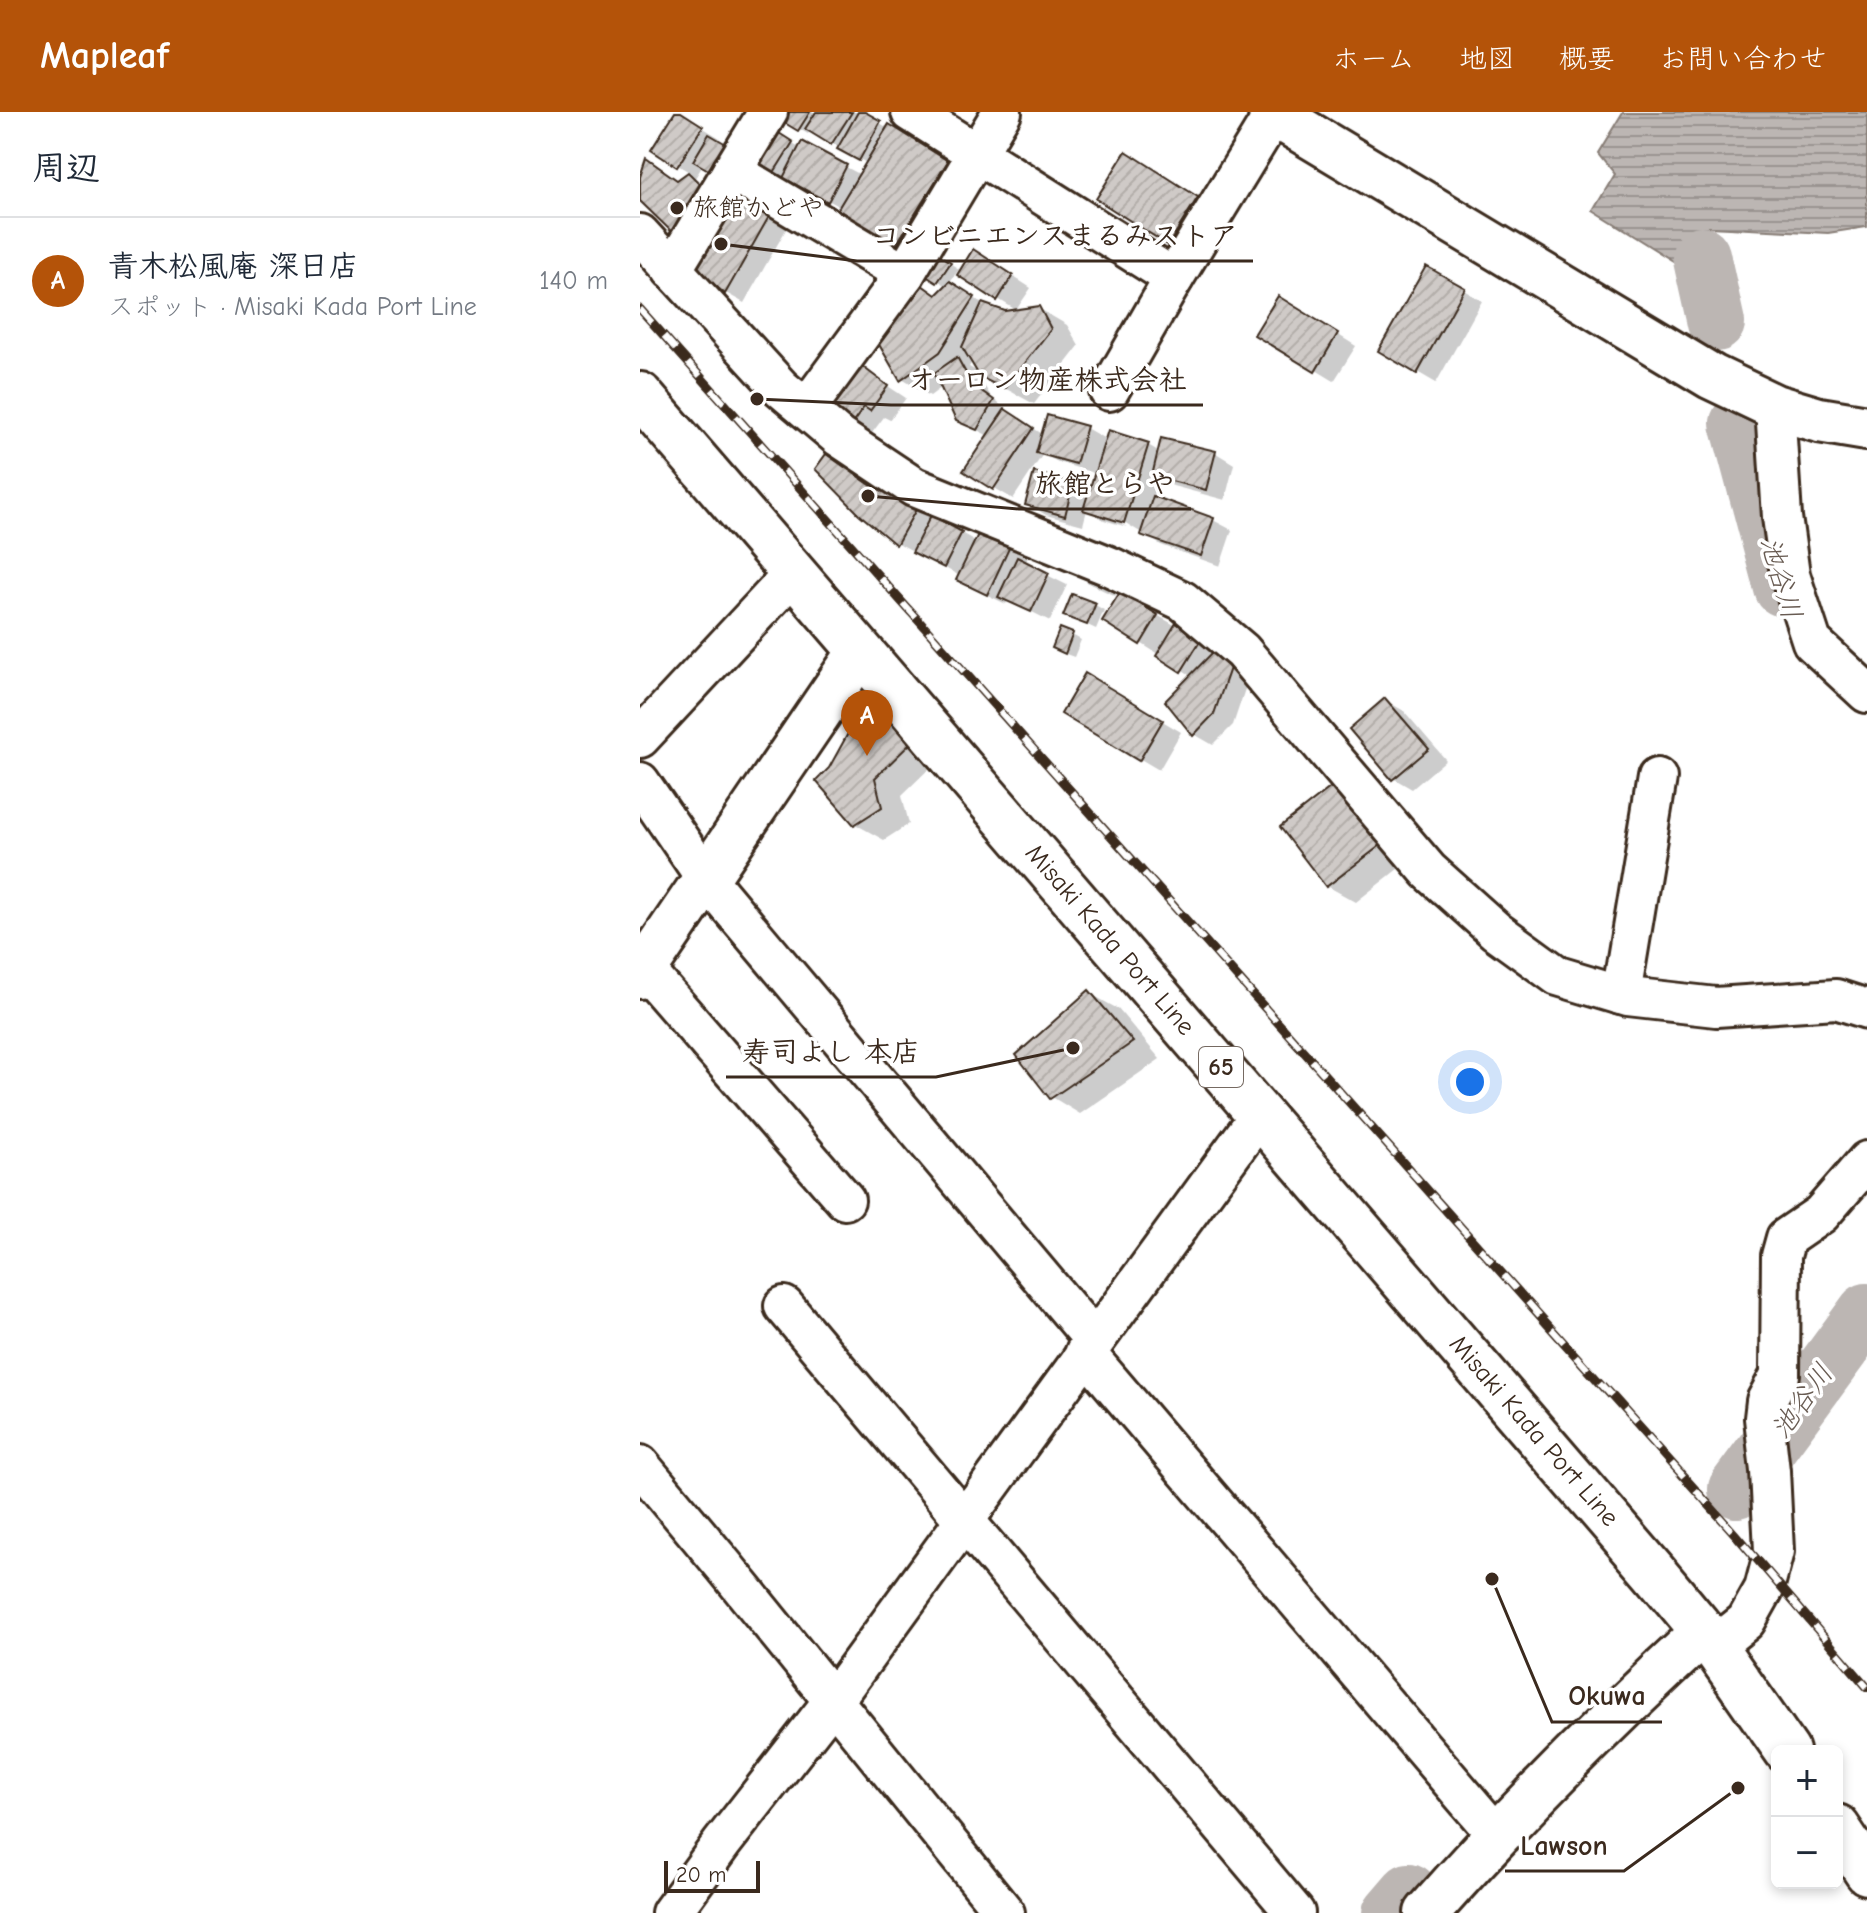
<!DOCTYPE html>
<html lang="ja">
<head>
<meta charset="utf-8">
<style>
  :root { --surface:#fff; --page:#f2f2f3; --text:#1f2937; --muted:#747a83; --line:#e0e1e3; --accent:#b45309 }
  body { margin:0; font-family:"Comic Neue","Klee One",sans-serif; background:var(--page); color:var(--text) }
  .controls { position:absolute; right:24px; bottom:24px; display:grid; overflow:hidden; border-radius:12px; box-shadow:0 4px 12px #0003 }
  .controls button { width:72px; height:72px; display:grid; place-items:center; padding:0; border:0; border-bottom:2px solid var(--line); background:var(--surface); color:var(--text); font:40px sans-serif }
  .scale { position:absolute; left:24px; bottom:20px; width:96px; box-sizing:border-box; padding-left:8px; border:4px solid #3b2a1e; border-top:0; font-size:22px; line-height:28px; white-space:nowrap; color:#3b2a1e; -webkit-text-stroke:6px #fff; paint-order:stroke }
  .you { position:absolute; left:830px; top:970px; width:28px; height:28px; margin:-20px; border:6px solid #fff; border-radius:50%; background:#1a73e8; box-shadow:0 0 0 12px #1a73e833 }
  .badge { display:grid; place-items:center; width:52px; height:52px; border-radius:50%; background:var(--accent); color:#fff; font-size:26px; font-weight:700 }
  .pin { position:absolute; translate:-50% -66px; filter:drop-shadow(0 2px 4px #0008) }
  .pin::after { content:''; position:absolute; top:42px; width:28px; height:24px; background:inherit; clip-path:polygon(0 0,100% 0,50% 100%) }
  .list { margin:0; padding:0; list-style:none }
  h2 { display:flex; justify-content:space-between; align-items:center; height:104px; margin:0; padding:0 32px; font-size:34px }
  h2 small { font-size:26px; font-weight:400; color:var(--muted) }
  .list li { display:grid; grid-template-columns:52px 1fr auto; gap:24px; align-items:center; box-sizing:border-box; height:128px; padding:0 32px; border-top:2px solid var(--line) }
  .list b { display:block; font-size:30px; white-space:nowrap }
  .list p { margin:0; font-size:26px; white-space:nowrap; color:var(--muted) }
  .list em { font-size:26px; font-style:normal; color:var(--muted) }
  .map { position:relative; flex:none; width:1227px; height:1801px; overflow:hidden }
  header { display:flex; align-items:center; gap:48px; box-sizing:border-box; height:112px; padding:0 40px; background:var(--accent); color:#fff }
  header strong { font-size:38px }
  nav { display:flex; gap:44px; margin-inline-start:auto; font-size:28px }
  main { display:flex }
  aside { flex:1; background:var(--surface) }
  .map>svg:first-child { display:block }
  .water { fill:url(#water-rules); stroke:#887e77; stroke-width:2 }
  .shadow { fill:#0003; fill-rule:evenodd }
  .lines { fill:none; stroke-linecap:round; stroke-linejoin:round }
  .river { stroke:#bcb6b3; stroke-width:58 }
  .building { fill:url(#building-hatch); stroke:#3b2a1e; stroke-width:2 }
  .street-casing { stroke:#3b2a1e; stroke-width:44 }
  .secondary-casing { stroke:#3b2a1e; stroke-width:50 }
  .primary-casing { stroke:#3b2a1e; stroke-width:50 }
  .street { stroke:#fff; stroke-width:38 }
  .secondary { stroke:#fff; stroke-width:44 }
  .primary { stroke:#fff; stroke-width:44 }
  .rail-casing { stroke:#3b2a1e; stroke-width:9 }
  .rail { stroke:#fff; stroke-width:6; stroke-dasharray:18; stroke-linecap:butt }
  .poi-dot { fill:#3b2a1e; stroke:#fff; stroke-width:3 }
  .labels { text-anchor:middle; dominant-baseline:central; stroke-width:7; stroke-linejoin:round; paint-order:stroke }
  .shield { fill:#fff; stroke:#766a62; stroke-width:2 }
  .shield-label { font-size:24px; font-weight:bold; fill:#3b2a1e }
  .poi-label { font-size:26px; fill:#3b2a1e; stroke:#fff; text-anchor:start }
  .street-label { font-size:26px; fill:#3b2a1e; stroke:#fff }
  .water-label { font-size:28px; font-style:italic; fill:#685b52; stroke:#fff }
  .leader { fill:none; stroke:#3b2a1e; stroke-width:3 }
  .callout-dot { fill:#3b2a1e; stroke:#fff; stroke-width:3 }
  .callout-label { font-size:28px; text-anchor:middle; font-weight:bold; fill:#3b2a1e; stroke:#fff; stroke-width:7; stroke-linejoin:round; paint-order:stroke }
</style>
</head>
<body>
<header>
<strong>Mapleaf</strong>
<nav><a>ホーム</a><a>地図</a><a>概要</a><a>お問い合わせ</a></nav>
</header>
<main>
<aside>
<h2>周辺<small></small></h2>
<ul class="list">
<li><span class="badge">A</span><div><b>青木松風庵 深日店</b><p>スポット · Misaki Kada Port Line</p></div><em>140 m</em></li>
</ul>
</aside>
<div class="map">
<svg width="1227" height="1801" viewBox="0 0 1227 1801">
  <defs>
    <pattern id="water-rules" width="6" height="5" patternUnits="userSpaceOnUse" patternTransform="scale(2)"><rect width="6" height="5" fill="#bcb6b3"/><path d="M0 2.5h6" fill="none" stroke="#9a9491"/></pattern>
    <pattern id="building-hatch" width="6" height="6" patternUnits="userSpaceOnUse" patternTransform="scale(2)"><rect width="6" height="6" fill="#cfcac7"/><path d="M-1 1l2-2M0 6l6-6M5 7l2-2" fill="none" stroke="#b3aeaa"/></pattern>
  </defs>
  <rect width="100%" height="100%" fill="#fff"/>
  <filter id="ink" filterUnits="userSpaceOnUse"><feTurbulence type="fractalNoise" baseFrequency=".0125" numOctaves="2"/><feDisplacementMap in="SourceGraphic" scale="16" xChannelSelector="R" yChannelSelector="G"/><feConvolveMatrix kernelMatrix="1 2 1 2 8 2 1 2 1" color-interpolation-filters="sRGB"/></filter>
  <g filter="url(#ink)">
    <!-- water -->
    <polygon class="water" points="983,0 1227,0 1227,115 1188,121 1069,115 1054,162 953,99 975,62 958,41"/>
    <!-- shadow -->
    <g class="shadow">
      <polygon points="37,0 80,26 55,66 67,73 0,86 0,72 8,49 39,69 51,61 13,38"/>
      <path d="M 144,0 L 221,0 L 335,67 L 291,139 L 319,157 L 309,171 L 354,198 L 365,202 L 398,196 L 427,213 L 439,234 L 394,292 L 337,261 L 351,285 L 371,302 L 404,323 L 446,316 L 467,328 L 508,333 L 520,340 L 523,328 L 576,341 L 594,352 L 585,388 L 533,374 L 520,367 L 513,386 L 573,408 L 592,418 L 580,454 L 521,433 L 476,405 L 474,408 L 487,415 L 464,408 L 447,398 L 443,413 L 406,403 L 387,392 L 432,373 L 450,383 L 457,362 L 418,350 L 403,342 L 373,387 L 326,359 L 349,324 L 317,308 L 302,275 L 290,284 L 262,267 L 297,184 L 307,174 L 278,156 L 201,95 L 153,70 L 149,77 L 131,66 L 129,17 L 161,36 L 163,32 L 221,63 L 228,52 L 170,18 L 168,22 L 140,6 ZM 333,248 L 340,261 L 329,255 Z"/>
      <polygon points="514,58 585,103 557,148 458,86"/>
      <polygon points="93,83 148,114 104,191 86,181 55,154"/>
      <polygon points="352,151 391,176 376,198 358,187"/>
      <polygon points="787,156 842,189 796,271 740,238"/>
      <polygon points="657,197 716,234 694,269 617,222"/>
      <polygon points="219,255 266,286 250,308 244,305 232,321 213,310"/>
      <polygon points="240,380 277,396 337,430 371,432 389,442 385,452 427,473 410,509 368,488 366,492 337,478 320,464 258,431 220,400"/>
      <polygon points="448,463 478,477 475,484 446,470"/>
      <polygon points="455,493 464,498 456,517 426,503"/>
      <polygon points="499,493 579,538 609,565 593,613 573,633 554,622 552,564 465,508"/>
      <polygon points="432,523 441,528 434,545 423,541"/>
      <polygon points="446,564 541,620 519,658 423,601"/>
      <polygon points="745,588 764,599 806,648 772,677 753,666"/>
      <polygon points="240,595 297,649 262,683 269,712 244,728 215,712"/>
      <polygon points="695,675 768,749 716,790 687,774"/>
      <polygon points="449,881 478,897 520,947 440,1002 412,985"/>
    </g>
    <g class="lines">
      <!-- river -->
      <g class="river">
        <polyline points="1061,143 1076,211"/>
        <polyline points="1099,311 1143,476"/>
        <polyline points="1097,1377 1227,1200"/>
        <polyline points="751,1801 769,1780"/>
      </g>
    </g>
    <!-- building -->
    <g class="building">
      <polygon points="35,0 41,0 63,14 37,55 11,38"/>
      <polygon points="142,0 170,0 158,19 138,7"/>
      <polygon points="176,0 212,0 191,33 165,17"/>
      <polygon points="218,0 225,0 241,9 219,49 197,37"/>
      <polygon points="249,12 308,49 251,141 193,105"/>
      <polygon points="128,14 153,30 130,67 105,52"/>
      <polygon points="69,22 93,36 77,63 53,49"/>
      <polygon points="162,29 207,53 188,90 143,66"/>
      <polygon points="486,39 558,85 528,133 456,87"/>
      <polygon points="6,46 37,68 48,60 66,78 36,124 0,89 0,65"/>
      <polygon points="92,81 131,101 85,182 53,154"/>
      <polygon points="289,136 311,150 297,171 275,157"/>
      <polygon points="333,137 373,163 357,189 317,163"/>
      <polygon points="786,154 825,176 777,262 738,239"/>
      <polygon points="310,169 335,185 300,240 260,269 237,229 279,171 296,183"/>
      <polygon points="638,184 698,221 675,260 614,223"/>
      <polygon points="342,191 365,199 399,194 411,217 364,277 340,265 322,235"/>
      <polygon points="317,245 332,272 354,288 337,318 316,309 294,261"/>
      <polygon points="219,252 248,274 230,299 224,295 212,312 188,294"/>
      <polygon points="365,297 394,316 353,378 323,359"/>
      <polygon points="407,303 447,314 436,352 396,341"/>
      <polygon points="468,318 509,331 484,411 443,398"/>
      <polygon points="521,326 576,339 566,378 512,364"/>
      <polygon points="186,342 232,374 278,394 256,433 219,402 175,357"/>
      <polygon points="394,360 433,371 425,404 385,393"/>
      <polygon points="513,384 574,406 561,444 500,423"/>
      <polygon points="291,403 322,420 304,456 272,440"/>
      <polygon points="341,416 372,430 347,483 316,468"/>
      <polygon points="377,445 409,461 391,500 358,485"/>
      <polygon points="480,480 518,503 500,533 462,509"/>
      <polygon points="432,482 456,491 447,513 423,504"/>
      <polygon points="536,511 562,526 541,560 516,544"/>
      <polygon points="420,516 433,521 425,542 412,536"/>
      <polygon points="574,539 591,553 574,602 553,624 525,589"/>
      <polygon points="445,561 523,608 499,649 421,602"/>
      <polygon points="745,586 789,637 752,668 709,617"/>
      <polygon points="240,593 270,632 235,666 242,695 214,713 176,669 189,656 211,616"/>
      <polygon points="695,672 741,733 686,775 640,715"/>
      <polygon points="449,878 493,930 410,987 376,943"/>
    </g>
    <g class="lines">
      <defs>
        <g id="street">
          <polyline points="271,0 534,166"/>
          <polyline points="92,59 265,162"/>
          <polyline points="0,122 141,276 199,325 274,375 469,454 543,489 602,539 789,759 856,819 918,864 988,885 1076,895 1196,887 1227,897"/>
          <polyline points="32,158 128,0"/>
          <polyline points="469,279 534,166 634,2"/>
          <polyline points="1135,295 1142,405 1150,463 1172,530 1227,581"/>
          <polyline points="166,297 265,162 362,0"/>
          <polyline points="0,626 153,462"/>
          <polyline points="0,670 65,765 454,1228"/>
          <polyline points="0,852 205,1088"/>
          <polyline points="981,883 1017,666"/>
          <polyline points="144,1194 655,1801"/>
          <polyline points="445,1240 856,1722"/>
          <polyline points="0,1353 85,1455 365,1801"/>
          <polyline points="1064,1520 1086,1525 1106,1509 1124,1477 1134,1439 1130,1359 1124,1306 1126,1289 1140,1263 1141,1144 1146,1126 1181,1102 1227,1049"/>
          <polyline points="31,1801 82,1731 193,1589 621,1001"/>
        </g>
        <g id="secondary">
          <polyline points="631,0 1072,265 1135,295 1179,308 1227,316"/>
          <polyline points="0,864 220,540"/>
          <path d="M 787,1801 C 874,1702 967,1609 1064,1520"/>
        </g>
        <g id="primary">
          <polyline points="0,283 1014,1460 1064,1520 1147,1639"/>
          <polyline points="1197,1715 1227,1760"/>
        </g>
      </defs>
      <!-- street casing -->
      <use href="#street" class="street-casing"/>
      <!-- secondary casing -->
      <use href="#secondary" class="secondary-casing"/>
      <!-- primary casing -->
      <use href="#primary" class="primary-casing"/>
      <!-- street -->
      <use href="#street" class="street"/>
      <!-- secondary -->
      <use href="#secondary" class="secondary"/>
      <!-- primary -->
      <use href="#primary" class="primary"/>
      <defs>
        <polyline id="rail" points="0,197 1095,1422 1227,1575"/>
      </defs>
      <!-- rail casing -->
      <use href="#rail" class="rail-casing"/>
      <!-- rail -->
      <use href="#rail" class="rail"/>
    </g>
  </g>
  <!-- markers -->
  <circle class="poi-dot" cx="37" cy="96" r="8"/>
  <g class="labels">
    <!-- shield labels -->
    <rect class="shield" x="559" y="935" width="44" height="40" rx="6"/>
    <g class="shield-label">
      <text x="581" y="955">65</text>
    </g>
    <!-- poi labels -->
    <g class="poi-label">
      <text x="53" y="96">旅館かどや</text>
    </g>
    <!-- street labels -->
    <g class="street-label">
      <text transform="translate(470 828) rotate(49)">Misaki Kada Port Line</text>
      <text transform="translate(894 1319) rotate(49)">Misaki Kada Port Line</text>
    </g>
    <!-- water labels -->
    <g class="water-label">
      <text transform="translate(1141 466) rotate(74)">池谷川</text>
      <text transform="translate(1162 1289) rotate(-54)">池谷川</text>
    </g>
  </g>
  <!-- callouts -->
  <path class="leader" d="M81 132L217 149H613M117 287L251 293H563M228 384L379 397H551M433 936L296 965H86M852 1467L912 1610H1022M1098 1676L984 1759H865"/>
  <g class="callout-dot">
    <circle cx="81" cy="132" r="8"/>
    <circle cx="117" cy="287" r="8"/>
    <circle cx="228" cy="384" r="8"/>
    <circle cx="433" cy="936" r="8"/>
    <circle cx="852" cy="1467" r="8"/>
    <circle cx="1098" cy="1676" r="8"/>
  </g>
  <g class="callout-label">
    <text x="415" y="133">コンビニエンスまるみストア</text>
    <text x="407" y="277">オーロン物産株式会社</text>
    <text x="465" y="381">旅館とらや</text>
    <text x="191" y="949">寿司よし 本店</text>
    <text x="967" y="1593">Okuwa</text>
    <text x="924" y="1743">Lawson</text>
  </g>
</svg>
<div class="controls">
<button>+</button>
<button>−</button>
</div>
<div class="scale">20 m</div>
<div class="you"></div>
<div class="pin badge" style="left:227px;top:644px">A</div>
</div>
</main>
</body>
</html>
